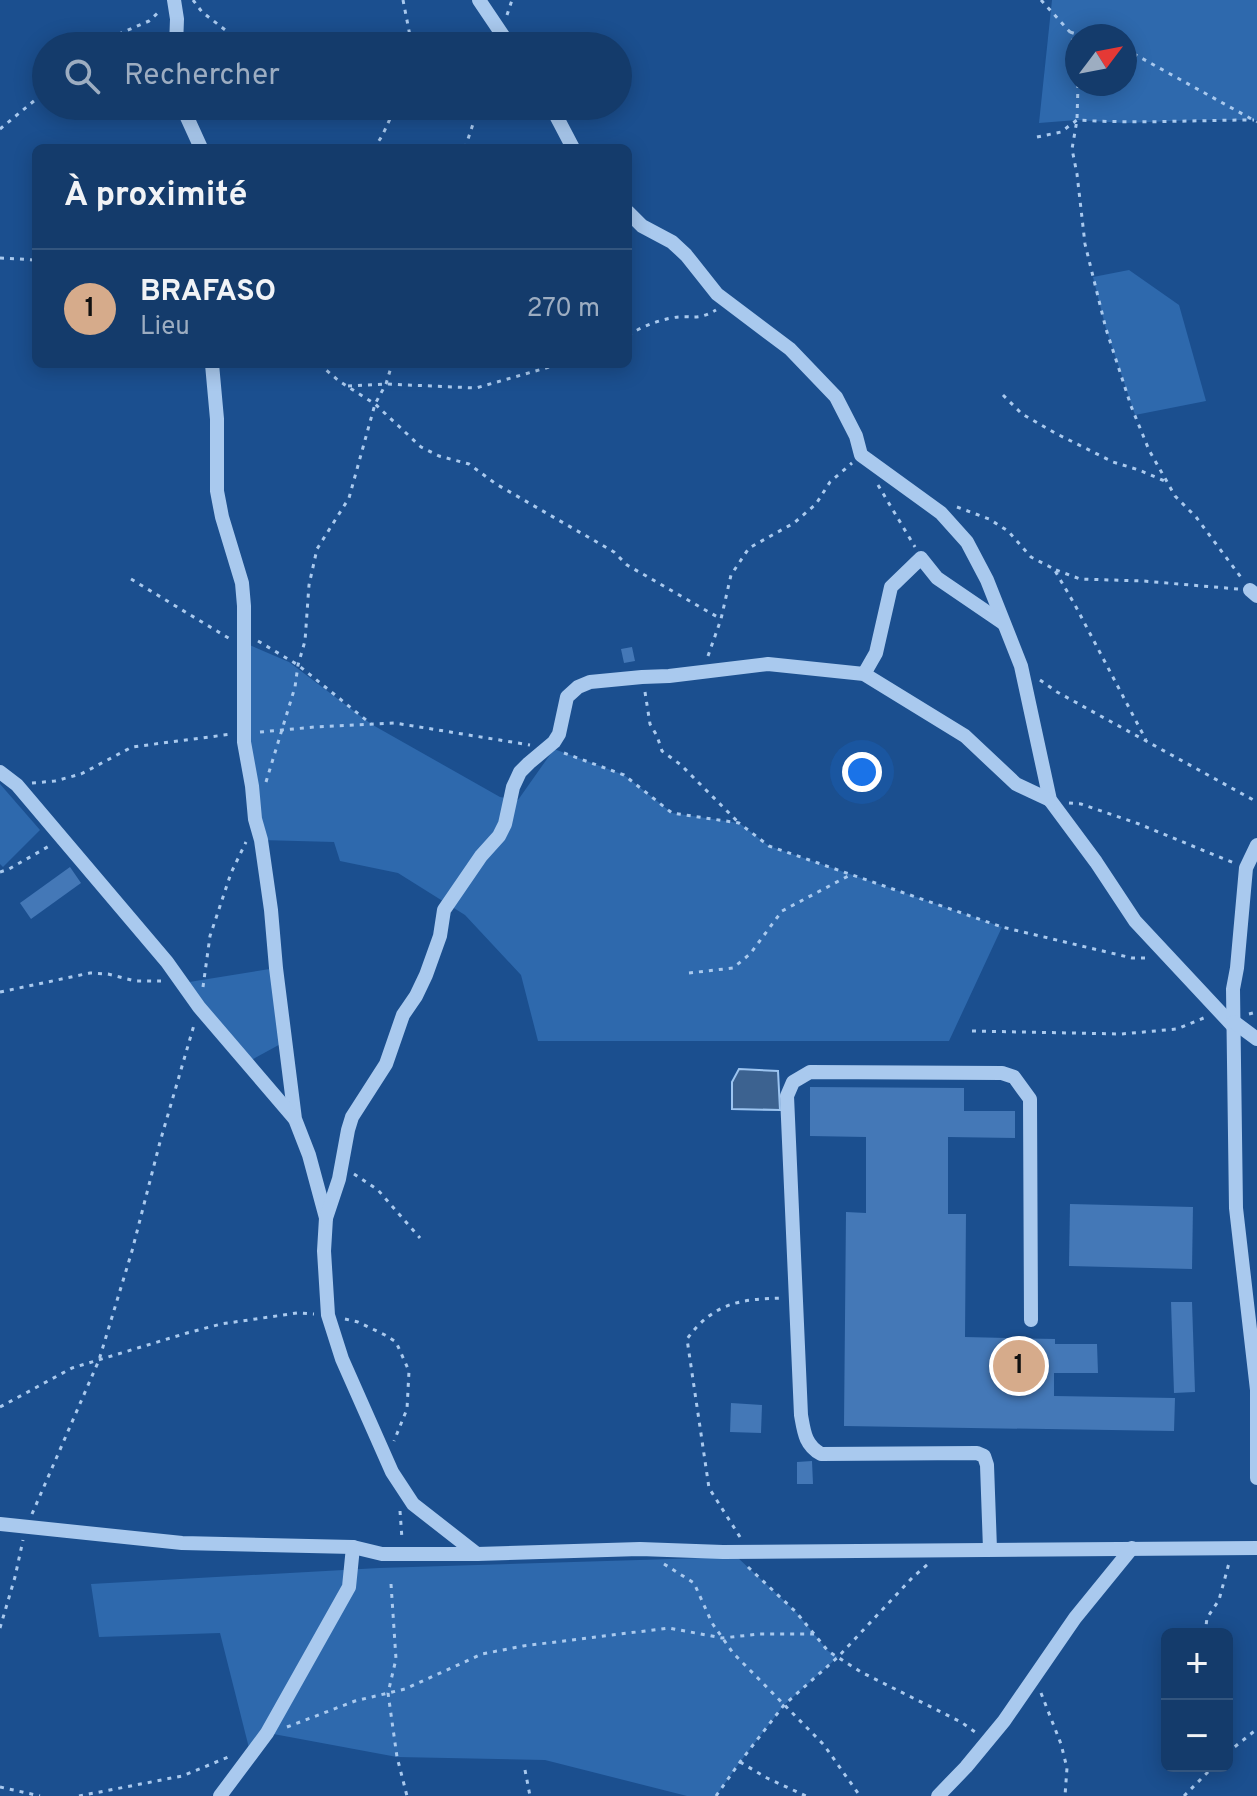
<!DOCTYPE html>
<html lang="fr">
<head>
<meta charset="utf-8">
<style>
  :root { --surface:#143b6b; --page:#214673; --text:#f1f3f6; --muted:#9dadc1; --line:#33557e; --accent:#d6ab8b }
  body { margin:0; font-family:Overpass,sans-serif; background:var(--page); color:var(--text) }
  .controls { position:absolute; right:24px; bottom:24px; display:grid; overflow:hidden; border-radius:12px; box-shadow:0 4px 20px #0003 }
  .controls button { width:72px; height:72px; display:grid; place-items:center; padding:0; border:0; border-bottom:2px solid var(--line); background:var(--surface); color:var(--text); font:40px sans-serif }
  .compass { position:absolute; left:1065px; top:24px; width:72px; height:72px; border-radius:50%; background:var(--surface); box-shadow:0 4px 20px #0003; rotate:58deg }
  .you { position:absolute; left:862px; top:772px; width:28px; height:28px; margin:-20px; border:6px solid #fff; border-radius:50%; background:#1a73e8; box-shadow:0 0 0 12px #1a73e833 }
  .badge { display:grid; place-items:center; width:52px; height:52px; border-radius:50%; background:var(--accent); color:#111; font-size:26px; font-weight:700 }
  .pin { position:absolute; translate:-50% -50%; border:4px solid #fff; box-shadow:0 2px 8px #0006 }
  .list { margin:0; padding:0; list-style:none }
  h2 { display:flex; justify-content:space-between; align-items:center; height:104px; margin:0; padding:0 32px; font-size:34px }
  h2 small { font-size:26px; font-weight:400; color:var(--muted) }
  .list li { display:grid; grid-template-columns:52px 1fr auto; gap:24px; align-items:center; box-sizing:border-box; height:120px; padding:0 32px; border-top:2px solid var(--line) }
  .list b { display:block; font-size:30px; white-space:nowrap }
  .list p { margin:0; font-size:26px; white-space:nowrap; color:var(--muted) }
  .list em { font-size:26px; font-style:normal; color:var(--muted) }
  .icon { flex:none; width:44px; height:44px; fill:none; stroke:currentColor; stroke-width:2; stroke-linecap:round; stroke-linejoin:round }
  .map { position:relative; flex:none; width:1257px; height:1796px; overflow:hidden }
  .search { position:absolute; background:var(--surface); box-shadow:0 4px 20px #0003; left:32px; top:32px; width:600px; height:88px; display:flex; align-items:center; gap:20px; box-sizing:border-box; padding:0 28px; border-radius:44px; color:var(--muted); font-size:30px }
  .panel { position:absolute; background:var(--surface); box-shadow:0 4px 20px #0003; left:32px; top:144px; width:600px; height:224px; border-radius:12px }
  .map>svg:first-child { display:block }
  .green { fill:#2e69ad; fill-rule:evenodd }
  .water { fill:#3c6290; stroke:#9cc4f0; stroke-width:2 }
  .building { fill:#4478b7 }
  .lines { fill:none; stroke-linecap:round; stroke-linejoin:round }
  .path { stroke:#a9c9ee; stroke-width:3; stroke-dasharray:4 6; stroke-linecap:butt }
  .minor { stroke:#a9c9ee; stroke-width:14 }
</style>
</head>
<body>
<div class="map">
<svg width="1257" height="1796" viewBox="0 0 1257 1796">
  <rect width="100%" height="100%" fill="#1b4f8f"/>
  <!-- green -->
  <g class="green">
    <path d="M 1052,0 L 1257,0 L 1257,120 L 1198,120 L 1125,123 L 1077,120 L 1039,123 ZM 1125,36 L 1125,84 L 1077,84 L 1077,36 Z"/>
    <polygon points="1129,270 1179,305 1206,401 1135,415 1106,329 1093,277"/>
    <polygon points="240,641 289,662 371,724 500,797 518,800 554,749 624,775 672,813 739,823 769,846 1002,927 949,1041 538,1041 521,975 465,915 398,873 340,861 334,842 261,840"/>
    <polygon points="0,784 40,830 3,867 0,864"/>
    <polygon points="276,968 286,1041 246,1063 183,983"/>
    <polygon points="737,1557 796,1612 828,1651 838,1657 784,1705 740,1762 716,1796 687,1796 545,1760 397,1757 268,1733 249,1748 220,1633 99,1637 91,1584 379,1568"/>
  </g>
  <!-- water -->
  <polygon class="water" points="739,1069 778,1071 780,1110 732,1109 732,1082"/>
  <!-- building -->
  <g class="building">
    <polygon points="632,647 635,661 624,663 621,649"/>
    <polygon points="70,867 81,883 31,919 20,903"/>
    <polygon points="810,1087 964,1088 964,1111 1015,1111 1015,1138 948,1137 948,1214 966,1214 965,1337 1055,1339 1055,1344 1097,1344 1098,1373 1054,1373 1054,1396 1175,1398 1174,1431 844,1426 846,1212 866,1213 866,1137 810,1136"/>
    <polygon points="1070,1204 1193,1207 1192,1269 1069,1266"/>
    <polygon points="1171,1302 1192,1302 1195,1392 1174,1393"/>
    <polygon points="731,1403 762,1405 761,1433 730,1432"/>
    <polygon points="812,1461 813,1484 797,1484 797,1462"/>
  </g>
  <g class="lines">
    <!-- path -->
    <g class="path">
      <polyline points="193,0 202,12 246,46"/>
      <polyline points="403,0 412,46"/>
      <polyline points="1041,0 1070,32 1077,52"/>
      <polyline points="507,15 512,0"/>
      <polyline points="1070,32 1082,36"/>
      <polyline points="91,46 149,21 161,10"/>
      <polyline points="1125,49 1257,122"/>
      <polyline points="1078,84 1077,120 1072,149 1077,174 1085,244 1106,329 1131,406 1149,450 1175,496 1196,517 1243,580"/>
      <polyline points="460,106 540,114"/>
      <polyline points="0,129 46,91"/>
      <path d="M 1037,137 L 1061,132 L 1077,120 C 1136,124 1195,120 1254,120"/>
      <path d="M 372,148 C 385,138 387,119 398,106"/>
      <polyline points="465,148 479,106"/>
      <polyline points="0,258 36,260"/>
      <path d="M 628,335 C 642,327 656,321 671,318 C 692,314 695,322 716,310"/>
      <polyline points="319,364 339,381 375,404 421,447 439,456 469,464 496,484 614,552 627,565 721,619"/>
      <polyline points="348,386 386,384 476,388 560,364"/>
      <polyline points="1003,395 1022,414 1055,433 1113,462 1139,470 1167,482"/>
      <polyline points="878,485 915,547"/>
      <polyline points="957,507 989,519 1008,531 1031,557 1054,569 1075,605 1146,740"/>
      <polyline points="1056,570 1080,579 1143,581 1238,589"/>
      <polyline points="131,579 230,639"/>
      <polyline points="258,641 298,665 371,724"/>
      <polyline points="708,656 721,619 731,575 749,548 794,523 816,504 830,482 852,463"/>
      <polyline points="1040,680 1057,692 1257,802"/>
      <polyline points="645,692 650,724 657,736 662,751 681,765 739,823"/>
      <polyline points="260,732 315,727 395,723 530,745"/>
      <polyline points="564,753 624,775 672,813 739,823 769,846 1002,927 1132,958 1150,958"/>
      <polyline points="266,782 295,687 298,665 305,641 309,585 317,549 349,498 375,404 386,384 392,364"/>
      <polyline points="32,783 55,781 81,774 132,747 232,734"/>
      <polyline points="1069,803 1081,804 1139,824 1234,863"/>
      <polyline points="0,872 9,869 51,845"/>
      <polyline points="689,973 733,968 750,954 782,911 852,874"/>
      <polyline points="203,987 210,936 231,873 246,842"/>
      <polyline points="0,992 90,973 108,974 135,981 161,981"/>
      <polyline points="1249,1014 1257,1012"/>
      <polyline points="972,1031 1121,1034 1177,1029 1206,1017"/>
      <polyline points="354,1174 378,1190 420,1238"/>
      <polyline points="345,1319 358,1322 385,1335 396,1342 409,1371 407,1409 394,1441"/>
      <polyline points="0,1407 72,1368 187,1333 221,1324 297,1313 314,1314"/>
      <polyline points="400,1511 402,1539"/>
      <polyline points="32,1514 99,1360 132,1251 160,1142 194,1025"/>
      <path d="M 740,1537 L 709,1488 L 687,1339 C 714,1302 741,1299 784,1298"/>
      <polyline points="664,1564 694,1583 712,1623 733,1653 824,1745 860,1796"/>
      <polyline points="748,1567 796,1612 828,1651 861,1672 961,1722 978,1734"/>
      <polyline points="391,1584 396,1659 388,1693 397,1757 407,1796"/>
      <polyline points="0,1628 15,1577 23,1540"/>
      <polyline points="1205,1634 1207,1618 1219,1600 1229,1563"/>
      <polyline points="1041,1693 1061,1744 1067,1768 1065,1796"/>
      <polyline points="287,1727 355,1701 405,1689 482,1654 523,1646 669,1628 722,1638 760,1634 814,1634"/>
      <polyline points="1227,1753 1257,1729"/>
      <polyline points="740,1762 767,1778 806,1796"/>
      <polyline points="525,1770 530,1796"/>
      <polyline points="0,1787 40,1796"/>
      <polyline points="79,1796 182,1776 231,1756"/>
      <polyline points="716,1796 740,1762 784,1705 838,1657 912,1578 928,1564"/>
      <polyline points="1184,1796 1214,1766"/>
    </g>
    <!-- minor -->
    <g class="minor">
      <polyline points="174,0 177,19 176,46"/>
      <polyline points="479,0 510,46"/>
      <polyline points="184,106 186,115 201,148"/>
      <polyline points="551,106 573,148"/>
      <polyline points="628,212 642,226 672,242 686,255 717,294 790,349 836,397 856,436 861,455 941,513 967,542 987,580 1021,666 1050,800 1096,862 1135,921 1234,1027"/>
      <polyline points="212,364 217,419 217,491 222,517 242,583 244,606 244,742 252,786 255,819 261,840 271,910 276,968 295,1119 309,1155 326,1218 324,1251 328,1315 342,1359 392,1472 413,1504 477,1554"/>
      <polyline points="1250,590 1257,596"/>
      <polyline points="864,674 876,653 891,587 921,558 937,578 1003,623"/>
      <polyline points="0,772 17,785 167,962 199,1007 294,1118"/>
      <polyline points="1257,845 1246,868 1237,968 1233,989 1236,1208 1257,1390 1257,1478"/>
      <polyline points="1234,1022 1257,1039"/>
      <polyline points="326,1218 339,1179 348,1130 352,1117 386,1064 403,1015 416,996 426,975 440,936 444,910 481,856 499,836 505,824 513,787 520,772 529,763 554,742 559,734 567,697 578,687 590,682 642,677 669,676 768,664 864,674 965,736 1016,784 1050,800"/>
      <polyline points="0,1524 182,1543 353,1547 382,1554 477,1554 640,1549 723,1552 1257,1548"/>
      <path d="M 990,1549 L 987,1465 L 984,1456 L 977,1453 L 821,1454 C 805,1445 804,1432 801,1415 L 787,1096 L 793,1082 L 810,1072 L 1002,1073 L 1014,1077 L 1030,1099 L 1031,1320"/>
      <polyline points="220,1796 267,1733 349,1587 353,1547"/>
      <polyline points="938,1796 966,1767 1004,1721 1075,1618 1132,1548"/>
    </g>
  </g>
</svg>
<div class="controls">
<button>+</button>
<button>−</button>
</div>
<svg class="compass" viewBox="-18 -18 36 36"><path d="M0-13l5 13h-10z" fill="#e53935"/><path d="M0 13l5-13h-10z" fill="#9dadc1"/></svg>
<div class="you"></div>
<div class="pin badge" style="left:1019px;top:1366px">1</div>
<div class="search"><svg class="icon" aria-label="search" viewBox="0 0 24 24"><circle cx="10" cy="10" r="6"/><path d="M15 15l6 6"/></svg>Rechercher</div>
<section class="panel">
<h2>À proximité<small></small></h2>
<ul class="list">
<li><span class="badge">1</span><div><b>BRAFASO</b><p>Lieu</p></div><em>270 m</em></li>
</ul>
</section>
</div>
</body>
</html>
